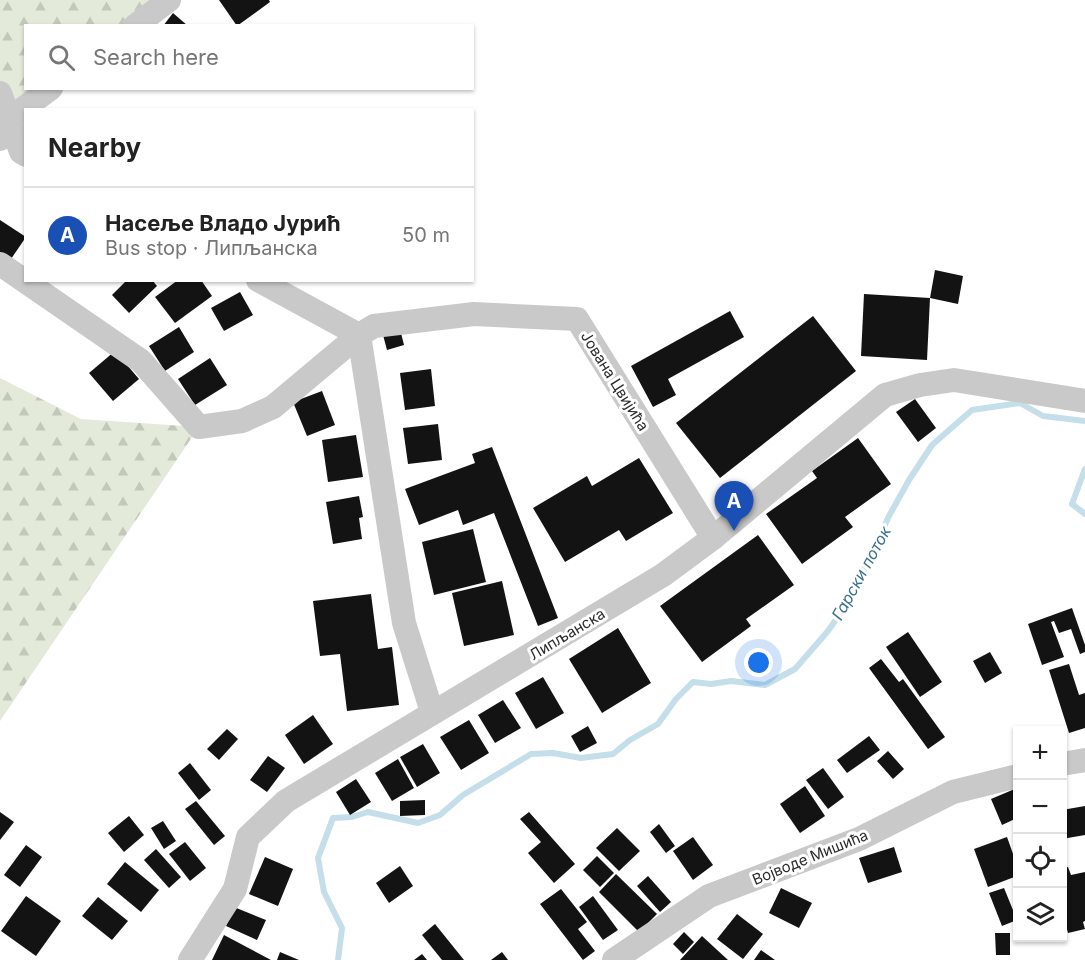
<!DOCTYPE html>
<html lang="en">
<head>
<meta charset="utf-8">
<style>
  :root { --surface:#fff; --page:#f6f6f6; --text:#222; --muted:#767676; --line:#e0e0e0; --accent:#1a73e8 }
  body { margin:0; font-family:Inter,sans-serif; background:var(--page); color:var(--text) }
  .controls { position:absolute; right:18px; bottom:18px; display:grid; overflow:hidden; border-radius:0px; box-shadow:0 2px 4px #0004 }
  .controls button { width:54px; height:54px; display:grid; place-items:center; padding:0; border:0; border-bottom:2px solid var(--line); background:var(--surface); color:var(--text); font:30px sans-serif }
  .you { position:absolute; left:759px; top:663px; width:21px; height:21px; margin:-15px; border:4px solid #fff; border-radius:50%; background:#1a73e8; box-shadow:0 0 0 9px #1a73e833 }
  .badge { display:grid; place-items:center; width:39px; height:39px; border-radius:50%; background:var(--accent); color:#fff; font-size:20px; font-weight:700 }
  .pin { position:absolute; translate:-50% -50px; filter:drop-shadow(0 2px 3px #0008) }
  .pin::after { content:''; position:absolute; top:32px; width:21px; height:18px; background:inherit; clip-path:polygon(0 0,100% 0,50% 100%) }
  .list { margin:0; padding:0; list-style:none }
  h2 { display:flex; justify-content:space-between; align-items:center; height:78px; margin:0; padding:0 24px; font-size:26px }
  h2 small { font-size:20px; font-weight:400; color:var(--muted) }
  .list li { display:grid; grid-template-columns:39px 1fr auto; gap:18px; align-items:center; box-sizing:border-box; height:96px; padding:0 24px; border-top:2px solid var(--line) }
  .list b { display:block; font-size:22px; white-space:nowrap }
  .list p { margin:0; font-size:20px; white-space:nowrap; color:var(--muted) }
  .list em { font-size:20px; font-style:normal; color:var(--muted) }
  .icon { flex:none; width:33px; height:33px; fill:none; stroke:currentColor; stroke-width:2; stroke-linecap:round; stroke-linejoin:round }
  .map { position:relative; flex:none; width:1085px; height:960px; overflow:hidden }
  .search { position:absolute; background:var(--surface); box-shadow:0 2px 4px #0004; left:24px; top:24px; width:450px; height:66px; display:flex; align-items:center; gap:15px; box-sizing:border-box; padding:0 21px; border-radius:0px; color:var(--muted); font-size:22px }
  .panel { position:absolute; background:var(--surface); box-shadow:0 2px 4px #0004; left:24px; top:108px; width:450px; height:174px; border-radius:0px }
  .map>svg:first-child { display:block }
  .forest { fill:url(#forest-firs) }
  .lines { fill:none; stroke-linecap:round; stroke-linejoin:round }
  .stream { stroke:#c4deea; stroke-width:6 }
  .building { fill:#131313 }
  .minor { stroke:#c9c9c9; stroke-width:24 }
  .labels { text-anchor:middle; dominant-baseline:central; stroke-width:6; stroke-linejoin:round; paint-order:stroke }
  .street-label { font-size:15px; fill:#2c2c2c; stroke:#fff }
  .water-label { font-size:16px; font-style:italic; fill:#3a728d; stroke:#fff }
</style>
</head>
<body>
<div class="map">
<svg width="1085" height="960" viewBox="0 0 1085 960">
  <defs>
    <pattern id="forest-firs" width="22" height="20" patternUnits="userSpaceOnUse" patternTransform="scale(1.5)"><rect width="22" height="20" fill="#e3ead9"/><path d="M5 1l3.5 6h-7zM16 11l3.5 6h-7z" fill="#c3c9ba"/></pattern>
  </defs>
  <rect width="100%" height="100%" fill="#fff"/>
  <!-- forest -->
  <g class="forest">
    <polygon points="0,0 169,0 135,25 26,26 26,88 51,89 0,139"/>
    <polygon points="0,378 81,419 199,427 0,721"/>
  </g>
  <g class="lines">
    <!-- stream -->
    <g class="stream">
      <polyline points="1085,469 1072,504 1085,514"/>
      <polyline points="338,960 342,928 324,892 318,858 333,818 352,817 368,812 418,823 440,815 463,795 531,754 553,753 581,758 613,754 630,740 658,724 676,699 693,682 711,684 731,681 765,685 795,669 828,631 851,598 889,516 909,480 932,445 972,410 1020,403 1043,416 1085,421"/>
    </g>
  </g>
  <!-- building -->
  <g class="building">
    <polygon points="219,0 269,0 270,2 237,26"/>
    <polygon points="173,13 188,26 163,26"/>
    <polygon points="0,220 26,237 11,259 0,252"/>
    <polygon points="935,270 963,276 958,304 930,298"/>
    <polygon points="127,280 152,280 157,286 129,313 112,295"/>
    <polygon points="178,280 201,280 212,296 175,323 155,297"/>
    <polygon points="240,292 253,315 224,331 211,308"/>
    <polygon points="864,294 930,298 927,360 861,356"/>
    <polygon points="730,311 744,337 668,379 676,395 653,407 631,366"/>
    <polygon points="813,316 856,371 720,478 676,423"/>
    <polygon points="179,327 194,352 165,371 149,346"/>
    <polygon points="400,329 404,345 387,350 383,335"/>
    <polygon points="115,351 139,379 113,401 89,373"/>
    <polygon points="210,358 227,385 195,405 178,379"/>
    <polygon points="431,369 435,406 405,410 400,373"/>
    <polygon points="322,391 335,425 307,436 293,402"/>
    <polygon points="915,399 936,428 918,442 896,412"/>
    <polygon points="438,424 442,460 408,464 403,428"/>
    <polygon points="356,435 363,477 328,482 322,440"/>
    <polygon points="858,438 891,484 845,517 853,527 802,564 766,514 817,478 812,471"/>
    <polygon points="492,447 558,618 538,626 494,513 463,525 458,510 419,525 405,489 475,463 472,454"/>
    <polygon points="639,458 673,513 626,541 619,530 565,562 533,508 587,476 592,486"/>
    <polygon points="359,496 363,517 359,518 362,539 333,544 326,502"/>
    <polygon points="473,529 486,582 434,595 422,542"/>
    <polygon points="758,535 794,585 746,619 751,626 702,662 660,606"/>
    <polygon points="502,581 514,635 464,646 452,593"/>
    <polygon points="371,594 378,649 392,647 399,705 347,711 340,654 320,656 313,601"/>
    <polygon points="1072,608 1085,645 1085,652 1080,654 1071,629 1059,633 1054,621 1051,622 1064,657 1042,665 1028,624"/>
    <polygon points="618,628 651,683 602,713 569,659"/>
    <polygon points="908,632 942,682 920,697 886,647"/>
    <polygon points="990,652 1002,673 985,683 973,661"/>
    <polygon points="881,659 899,682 903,679 945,737 928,749 869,668"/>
    <polygon points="1069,664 1079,695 1085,693 1085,728 1069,733 1049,670"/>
    <polygon points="543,677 564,713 536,729 515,693"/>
    <polygon points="503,700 521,728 495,743 478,715"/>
    <polygon points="313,715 333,744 304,764 285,735"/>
    <polygon points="469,720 489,753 461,770 440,737"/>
    <polygon points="588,726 597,743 580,752 571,736"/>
    <polygon points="227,729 238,739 219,760 207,749"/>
    <polygon points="869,736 880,750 847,773 837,760"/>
    <polygon points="423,744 440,773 417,787 400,757"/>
    <polygon points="888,751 904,769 893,779 877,761"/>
    <polygon points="268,756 285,768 267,792 250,780"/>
    <polygon points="398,759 414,788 392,801 375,773"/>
    <polygon points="190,763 211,790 199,800 178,773"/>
    <polygon points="823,768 844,797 828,809 806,780"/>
    <polygon points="356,779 371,802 350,815 336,792"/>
    <polygon points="805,786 825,816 800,833 780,804"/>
    <polygon points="1017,788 1017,818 1002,825 991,799"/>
    <polygon points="425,800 425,815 400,816 400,801"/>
    <polygon points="196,801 225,836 214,845 185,809"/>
    <polygon points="1085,806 1085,835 1062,839 1062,810"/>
    <polygon points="0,812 14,822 0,840"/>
    <polygon points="529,812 575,864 554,883 528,853 541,842 520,819"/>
    <polygon points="129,816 144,835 124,852 108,833"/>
    <polygon points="163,821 176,841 164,849 151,828"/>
    <polygon points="659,824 675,846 666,853 650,832"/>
    <polygon points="617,828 640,851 619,871 596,848"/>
    <polygon points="693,837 713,865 693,880 673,851"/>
    <polygon points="1007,837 1017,865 1017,876 988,887 974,849"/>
    <polygon points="185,842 206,868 190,881 169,854"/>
    <polygon points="26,845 42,857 20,887 4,875"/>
    <polygon points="894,847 902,872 868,883 859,858"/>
    <polygon points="156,849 181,877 169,888 144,860"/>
    <polygon points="597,856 614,873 600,887 583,870"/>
    <polygon points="265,857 293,869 278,906 249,894"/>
    <polygon points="125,862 159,890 141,912 107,884"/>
    <polygon points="400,866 413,886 389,903 376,883"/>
    <polygon points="1068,867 1071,875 1085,872 1085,921 1083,922 1085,929 1068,933 1062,911 1062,868"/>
    <polygon points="616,874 657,914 639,932 599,892"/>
    <polygon points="648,876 671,902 660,912 637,886"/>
    <polygon points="781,888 812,903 799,928 769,913"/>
    <polygon points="1004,888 1017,920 1002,926 989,893"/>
    <polygon points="561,889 587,922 578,929 595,951 583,960 540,904"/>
    <polygon points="26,896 61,921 36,956 1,931"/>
    <polygon points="593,896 618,930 603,940 579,907"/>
    <polygon points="98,897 128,921 112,940 82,916"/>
    <polygon points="234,907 266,920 257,940 226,926"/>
    <polygon points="737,914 763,934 743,959 717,939"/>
    <polygon points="435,924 464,960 442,960 422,935"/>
    <polygon points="684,932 694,942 683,954 673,944"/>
    <polygon points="995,933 1010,933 1010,955 996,955"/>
    <polygon points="224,935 271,960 212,960"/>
    <polygon points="702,936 728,960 680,960"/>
    <polygon points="761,950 775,960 754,960"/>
    <polygon points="280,952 299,960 277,960"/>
    <polygon points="502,952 508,960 491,960"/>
    <polygon points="422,954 427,960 414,960"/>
  </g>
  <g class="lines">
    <!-- minor -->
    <g class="minor">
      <polyline points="135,26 169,0"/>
      <polyline points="0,93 21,152 26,155"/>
      <polyline points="0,139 8,120 51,88"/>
      <polyline points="0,264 141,361 199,427 242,421 273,407 359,335 374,326 474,314 577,319 713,538"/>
      <polyline points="258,280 359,335 404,623 432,712"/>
      <polyline points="1062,764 1085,760"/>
      <polyline points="190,960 235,889 248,837 286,801 663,575 713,538 885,395 920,385 954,380 1085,401"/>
      <polyline points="614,960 709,896 859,839 953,792 1018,776"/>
    </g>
  </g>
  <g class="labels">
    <!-- street labels -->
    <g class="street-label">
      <text transform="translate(615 381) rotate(58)">Јована Цвијића</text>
      <text transform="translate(567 634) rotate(-31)">Липљанска</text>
      <text transform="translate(810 857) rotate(-22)">Војводе Мишића</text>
    </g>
    <!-- water labels -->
    <g class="water-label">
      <text transform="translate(861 573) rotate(-61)">Гарски поток</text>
    </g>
  </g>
</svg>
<div class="controls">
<button>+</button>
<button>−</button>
<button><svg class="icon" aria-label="locate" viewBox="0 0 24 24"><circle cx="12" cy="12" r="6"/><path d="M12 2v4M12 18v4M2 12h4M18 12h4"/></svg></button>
<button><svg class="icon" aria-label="layers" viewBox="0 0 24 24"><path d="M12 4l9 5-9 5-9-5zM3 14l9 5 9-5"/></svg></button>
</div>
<div class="you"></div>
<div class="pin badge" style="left:734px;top:531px;background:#1a4fb4">A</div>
<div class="search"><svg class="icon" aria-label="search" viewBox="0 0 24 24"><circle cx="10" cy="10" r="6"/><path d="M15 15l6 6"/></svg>Search here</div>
<section class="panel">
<h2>Nearby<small></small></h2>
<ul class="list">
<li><span class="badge" style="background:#1a4fb4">A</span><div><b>Насеље Владо Јурић</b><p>Bus stop · Липљанска</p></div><em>50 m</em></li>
</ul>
</section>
</div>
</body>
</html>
